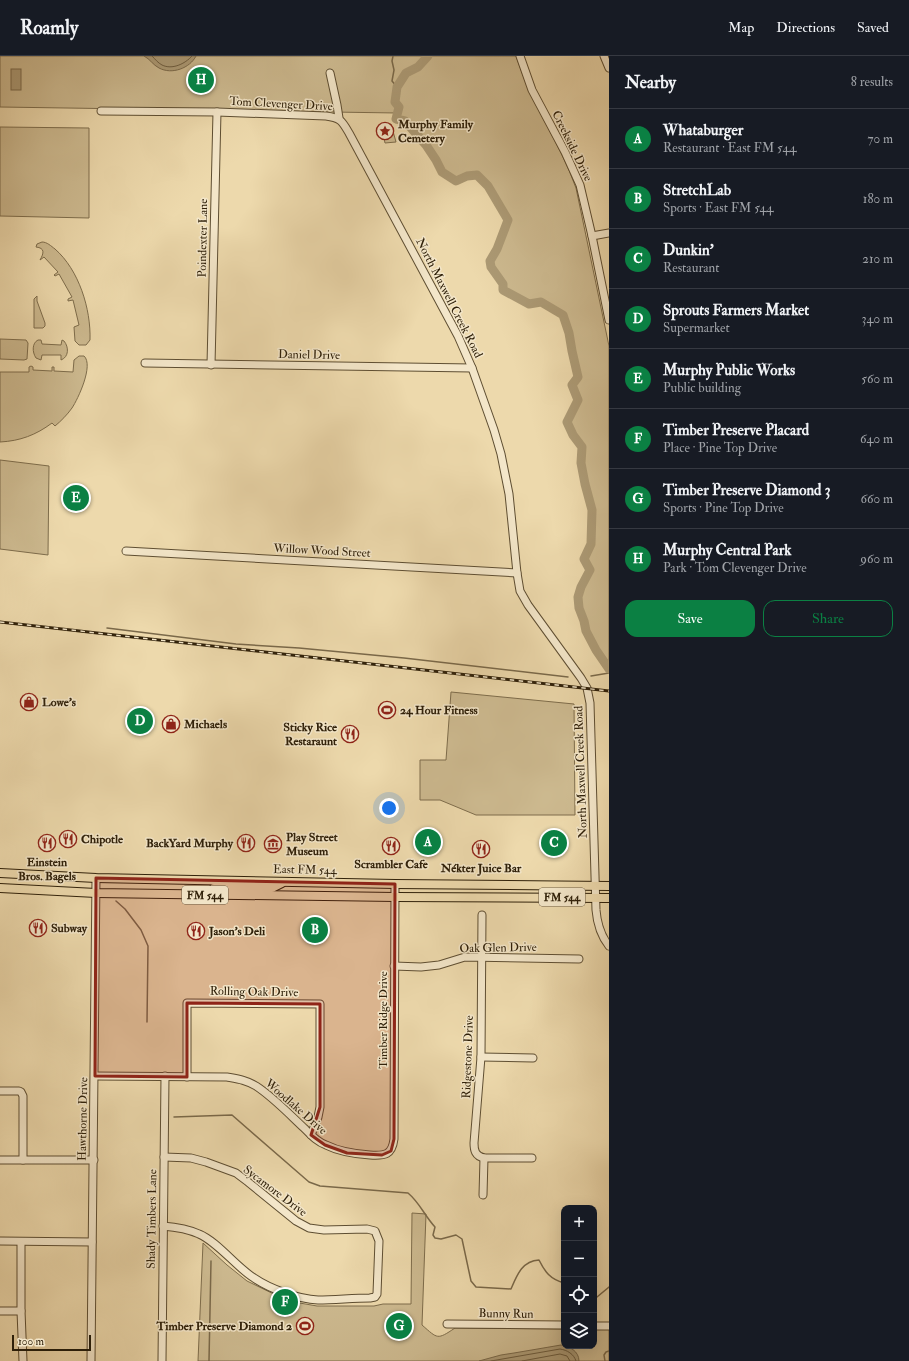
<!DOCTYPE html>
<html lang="en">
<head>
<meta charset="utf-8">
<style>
  :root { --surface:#171b24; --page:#20242c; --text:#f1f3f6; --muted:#9ea1a6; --line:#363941; --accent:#0b8043 }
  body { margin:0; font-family:"IM FELL Double Pica",serif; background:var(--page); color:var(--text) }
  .controls { position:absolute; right:12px; bottom:12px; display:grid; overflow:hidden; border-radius:8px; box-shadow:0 4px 16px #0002 }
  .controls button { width:36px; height:36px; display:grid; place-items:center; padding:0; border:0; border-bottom:1px solid var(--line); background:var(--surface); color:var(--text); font:20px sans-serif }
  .scale { position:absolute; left:12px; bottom:10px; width:79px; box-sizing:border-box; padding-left:4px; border:2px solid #2f2009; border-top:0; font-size:11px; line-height:14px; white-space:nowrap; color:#2f2009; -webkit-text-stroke:3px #f3e6c9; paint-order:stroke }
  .you { position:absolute; left:389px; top:752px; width:14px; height:14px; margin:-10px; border:3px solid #fff; border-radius:50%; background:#1a73e8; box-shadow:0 0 0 6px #1a73e833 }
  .badge { display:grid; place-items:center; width:26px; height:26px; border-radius:50%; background:var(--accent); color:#fff; font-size:13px; font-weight:700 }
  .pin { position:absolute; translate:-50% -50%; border:2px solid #fff; box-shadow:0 1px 4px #0006 }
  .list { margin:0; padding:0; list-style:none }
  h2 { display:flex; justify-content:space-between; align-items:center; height:52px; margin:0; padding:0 16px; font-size:17px }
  h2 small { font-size:13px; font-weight:400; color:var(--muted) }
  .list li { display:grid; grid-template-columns:26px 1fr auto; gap:12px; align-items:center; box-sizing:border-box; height:60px; padding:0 16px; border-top:1px solid var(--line) }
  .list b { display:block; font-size:15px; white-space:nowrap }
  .list p { margin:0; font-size:13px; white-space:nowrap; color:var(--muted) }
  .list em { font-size:13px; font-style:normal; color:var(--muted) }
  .actions { display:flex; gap:8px; padding:12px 16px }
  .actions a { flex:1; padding:9px 0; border:1px solid var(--accent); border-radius:12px; text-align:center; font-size:14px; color:var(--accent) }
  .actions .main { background:var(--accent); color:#fff }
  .icon { flex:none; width:22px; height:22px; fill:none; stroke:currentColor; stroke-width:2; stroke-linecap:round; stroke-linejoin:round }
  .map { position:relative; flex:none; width:609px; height:1305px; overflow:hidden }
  header { display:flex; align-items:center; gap:24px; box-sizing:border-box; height:56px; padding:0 20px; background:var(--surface); border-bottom:1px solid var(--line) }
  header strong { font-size:19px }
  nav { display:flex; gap:22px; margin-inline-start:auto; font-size:14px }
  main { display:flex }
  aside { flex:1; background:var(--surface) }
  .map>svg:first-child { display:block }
  .green { fill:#cdba90; stroke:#7e6d4c }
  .water { fill:#ac9a75; stroke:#7a694a }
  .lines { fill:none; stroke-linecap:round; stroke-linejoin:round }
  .shore { stroke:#6e5d3f; stroke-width:1 }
  .stream { stroke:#7a694a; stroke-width:1.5 }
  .river { stroke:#ac9a75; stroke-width:9 }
  .minor-casing { stroke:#5e4e32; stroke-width:9 }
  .major-casing { stroke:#2f2009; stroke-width:10 }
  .minor { stroke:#f3e6c9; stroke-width:7 }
  .major { stroke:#edd9ac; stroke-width:8 }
  .rail-casing { stroke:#2f2009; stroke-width:3 }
  .rail { stroke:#f3e6c9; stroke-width:1.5; stroke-dasharray:4.5; stroke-linecap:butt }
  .marked { fill:#8f2418; fill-opacity:0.2; stroke:#8f2418; stroke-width:3; stroke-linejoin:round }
  .labels { text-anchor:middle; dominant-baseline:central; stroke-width:3; stroke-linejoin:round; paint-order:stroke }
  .shield { fill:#f3e6c9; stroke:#6a5b43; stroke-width:1 }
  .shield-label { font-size:11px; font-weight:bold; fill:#2f2009 }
  .street-label { font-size:12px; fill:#2f2009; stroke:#f3e6c9 }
  .poi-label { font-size:12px; font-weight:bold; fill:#2f2009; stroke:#f3e6c9; text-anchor:start }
</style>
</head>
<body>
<header>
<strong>Roamly</strong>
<nav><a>Map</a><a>Directions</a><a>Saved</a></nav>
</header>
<main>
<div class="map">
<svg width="609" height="1305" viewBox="0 0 609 1305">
  <rect width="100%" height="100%" fill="#edd9ac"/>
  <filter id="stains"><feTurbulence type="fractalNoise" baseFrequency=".005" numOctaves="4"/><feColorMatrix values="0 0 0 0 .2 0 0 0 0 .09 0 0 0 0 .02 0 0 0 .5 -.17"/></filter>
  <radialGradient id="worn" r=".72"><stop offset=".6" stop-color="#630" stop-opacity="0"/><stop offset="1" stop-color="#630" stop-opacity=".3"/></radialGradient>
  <!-- green -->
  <g class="green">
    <path d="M 0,0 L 516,0 C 531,47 560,87 576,132 L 609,290 L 609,613 L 606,610 L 586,575 L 584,565 L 579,552 L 578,541 L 581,531 L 590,514 L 584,503 L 591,488 L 592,454 L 585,428 L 581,407 L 582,391 L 573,379 L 567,366 L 578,344 L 572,329 L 578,321 L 572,295 L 569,277 L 563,259 L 541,246 L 529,248 L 503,234 L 503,228 L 491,211 L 490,205 L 497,193 L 508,164 L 488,130 L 477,119 L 467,120 L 456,125 L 442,116 L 436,104 L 426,89 L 405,65 L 396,63 L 397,57 L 0,51 Z"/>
    <polygon points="391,68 396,86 385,87 381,69"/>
    <polygon points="0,71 89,72 89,162 0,160"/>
    <path d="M 42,186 C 47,186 51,190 55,193 C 79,214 91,253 90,284 L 86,289 L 79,289 L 75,285 L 74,271 L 79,269 L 73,244 L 68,245 L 68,243 L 72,241 L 59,218 L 55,220 L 54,219 L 58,216 L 44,201 L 40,204 C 44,197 45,192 36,191 L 37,188 Z"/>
    <polygon points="37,240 37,245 45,267 45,270 43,272 34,272 34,243"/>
    <polygon points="0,283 26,284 28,287 27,303 24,304 0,303"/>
    <path d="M 38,284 L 41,284 L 42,288 L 61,289 L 62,284 L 64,285 C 69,291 69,301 61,304 L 61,299 L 42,299 L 41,304 L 36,302 C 32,296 32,287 38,284 Z"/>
    <path d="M 79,300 L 84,300 C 94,309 78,343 72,352 C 67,359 61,365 55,370 L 52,367 C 36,379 20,385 0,386 L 0,316 L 29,316 L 29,311 L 31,310 L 33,311 L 33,314 L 52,315 L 52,311 L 54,311 L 54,315 L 73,316 L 74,304 Z"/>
    <polygon points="0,404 49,410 48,499 0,493"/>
    <polygon points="451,636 574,648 575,759 476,759 440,744 420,744 420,704 446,704"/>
    <path d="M 412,1157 L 426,1158 L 422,1269 C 438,1283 437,1284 455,1272 L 564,1273 L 564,1290 L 594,1290 L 594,1273 L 609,1273 L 609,1305 L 198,1305 L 203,1187 L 227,1209 L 247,1225 L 288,1245 L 317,1250 L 374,1250 L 383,1248 L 411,1248 Z"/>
  </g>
  <!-- water -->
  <g class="water">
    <path d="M 144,0 L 196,0 C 190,12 172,19 159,12 C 153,9 150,3 144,0 Z"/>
    <rect x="11" y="13" width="10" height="21"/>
    <path d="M 561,1289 C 569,1290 579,1295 579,1305 L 479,1305 L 501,1299 L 514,1297 Z"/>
  </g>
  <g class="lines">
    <!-- shore -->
    <g class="shore">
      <path d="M 152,0 C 155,3 158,7 162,9 C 172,14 185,8 192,0"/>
      <path d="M 491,1305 L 560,1293 C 567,1294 574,1298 576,1305"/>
      <polyline points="522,1305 560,1298 567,1300 570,1305"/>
    </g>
    <!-- stream -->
    <g class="stream">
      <polyline points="393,0 392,5 394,14 392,25 397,31"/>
      <polyline points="107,572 236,588 299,592 404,602 568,621"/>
      <polyline points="591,620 609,617"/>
      <polyline points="116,845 125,853 141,874 148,890 147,966"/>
      <path d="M 174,1061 L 232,1059 L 309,1126 L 320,1130 L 408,1137 C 420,1147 424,1159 435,1171 L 433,1179 L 435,1182 L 441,1183 L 456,1179 L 462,1183 L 471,1225 L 476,1231 L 511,1233 C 517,1219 522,1205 539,1204 C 545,1216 550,1223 564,1227"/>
      <polyline points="594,1242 597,1241 609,1231"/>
      <polyline points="209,1305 211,1205"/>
      <polyline points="605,1305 604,1299 606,1296 609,1295"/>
    </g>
    <!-- river -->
    <polyline class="river" points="428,0 418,11 406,17 397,31 395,46 399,51 396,63 405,65 426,89 436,104 442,116 456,125 467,120 477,119 488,130 508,164 497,193 490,205 491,211 503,228 503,234 529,248 541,246 563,259 569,277 572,295 578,321 572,329 578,344 567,366 573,379 582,391 581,407 585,428 592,454 591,488 584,503 590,514 581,531 578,541 579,552 584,565 586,575 596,594 609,613"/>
    <defs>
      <g id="minor">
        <polyline points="520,0 532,34 565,96 580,129 592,180 609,264"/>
        <polyline points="604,0 609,12"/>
        <polyline points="330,17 337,49 339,62"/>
        <path d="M 101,55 L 217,56 L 326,60 C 341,62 342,65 349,77 L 458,280 L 472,312 L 494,374 L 501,398 L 509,438 L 517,517 L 520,535 L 528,549 L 581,622 L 587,632 L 590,647 L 596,854 C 597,866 601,880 609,890"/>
        <polyline points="592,180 609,177"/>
        <polyline points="145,307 472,312"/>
        <polyline points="211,309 217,56"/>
        <polyline points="126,495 517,517"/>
        <path d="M 482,859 L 481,1001 L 474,1087 C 474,1094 475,1100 484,1102 L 532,1102"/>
        <polyline points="394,910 421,911 439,909 465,901 579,903"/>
        <polyline points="481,1001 533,1002"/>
        <path d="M 95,1020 L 227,1021 C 238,1023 246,1024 256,1030 C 273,1041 289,1058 304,1072 C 311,1079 317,1086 326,1089 C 340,1096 355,1098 370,1099 C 385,1100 392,1099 394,1083 L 395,828"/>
        <polyline points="187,1021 187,947 320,948 320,1051 318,1061 311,1079"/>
        <polyline points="0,1035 19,1035 21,1036 23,1040 23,1104"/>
        <polyline points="0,1104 94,1104"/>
        <polyline points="483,1139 484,1102"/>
        <path d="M 163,1170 C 175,1171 188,1173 199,1178 C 218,1186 236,1211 254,1222 C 270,1233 298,1243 318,1244 C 335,1244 353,1242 370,1242 L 375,1241 L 377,1238 L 379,1185 L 375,1175 L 367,1173 L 324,1174 L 309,1172 L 296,1165 L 248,1126 L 236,1117 L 206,1106 L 191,1102 L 164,1101"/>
        <polyline points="0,1185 92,1186"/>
        <polyline points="21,1186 21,1255 23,1305"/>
        <polyline points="0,1255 21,1255"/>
        <polyline points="447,1268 564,1269"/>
        <polyline points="594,1270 609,1270"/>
        <polyline points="91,1305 96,822"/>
        <polyline points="162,1305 165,1020"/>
      </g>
      <g id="major">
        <polyline points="0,817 96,822 395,828 609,830"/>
        <polyline points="0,832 96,837 395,841 609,842"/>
        <polyline points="213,839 214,832 272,832 282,827"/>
      </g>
    </defs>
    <!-- minor casing -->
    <use href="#minor" class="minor-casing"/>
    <!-- major casing -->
    <use href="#major" class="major-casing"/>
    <!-- minor -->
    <use href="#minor" class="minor"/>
    <!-- major -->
    <use href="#major" class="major"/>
    <defs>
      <polyline id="rail" points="0,566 609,635"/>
    </defs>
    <!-- rail casing -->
    <use href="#rail" class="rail-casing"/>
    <!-- rail -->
    <use href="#rail" class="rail"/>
  </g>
  <!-- marked area -->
  <path class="marked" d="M 96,822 L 395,828 L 394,1083 L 391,1095 L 382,1099 L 347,1097 L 325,1089 L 311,1079 L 320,1051 L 320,948 L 187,947 L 187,1021 L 95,1020 Z"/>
  <!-- icons -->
  <defs>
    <symbol id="sight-ring" viewBox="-11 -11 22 22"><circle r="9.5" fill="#f3e6c9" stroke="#8f2418" stroke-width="1.5"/><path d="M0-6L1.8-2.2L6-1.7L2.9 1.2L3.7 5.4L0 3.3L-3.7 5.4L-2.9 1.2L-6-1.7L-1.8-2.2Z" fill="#8f2418"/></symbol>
    <symbol id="shop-ring" viewBox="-11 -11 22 22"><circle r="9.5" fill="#f3e6c9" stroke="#8f2418" stroke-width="1.5"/><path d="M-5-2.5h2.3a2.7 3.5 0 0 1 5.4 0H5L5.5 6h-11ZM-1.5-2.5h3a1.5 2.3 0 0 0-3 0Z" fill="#8f2418"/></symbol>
    <symbol id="stadium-ring" viewBox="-11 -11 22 22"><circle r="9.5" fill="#f3e6c9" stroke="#8f2418" stroke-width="1.5"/><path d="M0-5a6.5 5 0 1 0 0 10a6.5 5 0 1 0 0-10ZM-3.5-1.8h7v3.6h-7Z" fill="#8f2418"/></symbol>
    <symbol id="restaurant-ring" viewBox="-11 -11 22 22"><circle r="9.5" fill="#f3e6c9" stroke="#8f2418" stroke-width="1.5"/><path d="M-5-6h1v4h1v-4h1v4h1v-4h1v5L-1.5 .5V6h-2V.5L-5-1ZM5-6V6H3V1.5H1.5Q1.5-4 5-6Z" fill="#8f2418"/></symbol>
    <symbol id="museum-ring" viewBox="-11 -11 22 22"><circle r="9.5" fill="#f3e6c9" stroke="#8f2418" stroke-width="1.5"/><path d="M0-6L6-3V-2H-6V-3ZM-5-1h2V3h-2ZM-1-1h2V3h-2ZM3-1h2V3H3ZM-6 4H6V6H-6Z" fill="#8f2418"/></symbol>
  </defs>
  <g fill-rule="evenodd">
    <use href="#sight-ring" x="375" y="65" width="20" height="20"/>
    <use href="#shop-ring" x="19" y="636" width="20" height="20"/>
    <use href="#stadium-ring" x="377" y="644" width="20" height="20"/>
    <use href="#shop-ring" x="161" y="658" width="20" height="20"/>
    <use href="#restaurant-ring" x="340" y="668" width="20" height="20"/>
    <use href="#restaurant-ring" x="58" y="773" width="20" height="20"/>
    <use href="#restaurant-ring" x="37" y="777" width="20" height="20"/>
    <use href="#restaurant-ring" x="236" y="777" width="20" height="20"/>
    <use href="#museum-ring" x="263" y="778" width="20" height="20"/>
    <use href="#restaurant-ring" x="381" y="780" width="20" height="20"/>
    <use href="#restaurant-ring" x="471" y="783" width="20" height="20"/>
    <use href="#restaurant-ring" x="28" y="862" width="20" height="20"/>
    <use href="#restaurant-ring" x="186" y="865" width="20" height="20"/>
    <use href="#stadium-ring" x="295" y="1260" width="20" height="20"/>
  </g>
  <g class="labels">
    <!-- shield labels -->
    <g class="shield">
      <rect x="182" y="830" width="46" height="18" rx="3"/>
      <rect x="539" y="832" width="46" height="18" rx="3"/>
    </g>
    <g class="shield-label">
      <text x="205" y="839">FM 544</text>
      <text x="562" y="841">FM 544</text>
    </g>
    <!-- street labels -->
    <g class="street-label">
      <text transform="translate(281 48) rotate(3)">Tom Clevenger Drive</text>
      <text transform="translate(572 90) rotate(64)">Creekside Drive</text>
      <text transform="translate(203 182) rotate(-89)">Poindexter Lane</text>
      <text transform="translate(449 242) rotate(63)">North Maxwell Creek Road</text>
      <text transform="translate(309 299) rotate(1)">Daniel Drive</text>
      <text transform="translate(322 495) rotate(3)">Willow Wood Street</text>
      <text transform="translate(581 716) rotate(-92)">North Maxwell Creek Road</text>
      <text transform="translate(305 814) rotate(1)">East FM 544</text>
      <text transform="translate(498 892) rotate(-1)">Oak Glen Drive</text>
      <text transform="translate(254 936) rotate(1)">Rolling Oak Drive</text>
      <text transform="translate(383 964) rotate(-90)">Timber Ridge Drive</text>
      <text transform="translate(468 1001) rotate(-88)">Ridgestone Drive</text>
      <text transform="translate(296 1051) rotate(41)">Woodlake Drive</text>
      <text transform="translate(83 1063) rotate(-89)">Hawthorne Drive</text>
      <text transform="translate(275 1135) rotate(37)">Sycamore Drive</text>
      <text transform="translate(152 1163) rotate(-89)">Shady Timbers Lane</text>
      <text transform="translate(506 1258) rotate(1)">Bunny Run</text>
    </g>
    <!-- poi labels -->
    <g class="poi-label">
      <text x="398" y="68">Murphy Family<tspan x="398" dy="14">Cemetery</tspan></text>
      <text x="42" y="646">Lowe's</text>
      <text x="400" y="654">24 Hour Fitness</text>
      <text x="184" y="668">Michaels</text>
      <text x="337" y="671" text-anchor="end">Sticky Rice<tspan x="337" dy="14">Restaraunt</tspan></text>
      <text x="286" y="781">Play Street<tspan x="286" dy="14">Museum</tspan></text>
      <text x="81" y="783">Chipotle</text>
      <text x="233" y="787" text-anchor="end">BackYard Murphy</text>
      <text x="47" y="806" text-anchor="middle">Einstein<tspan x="47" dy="14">Bros. Bagels</tspan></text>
      <text x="391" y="808" text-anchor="middle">Scrambler Cafe</text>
      <text x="481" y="812" text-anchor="middle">Nékter Juice Bar</text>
      <text x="51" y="872">Subway</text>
      <text x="209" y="875">Jason's Deli</text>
      <text x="292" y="1270" text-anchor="end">Timber Preserve Diamond 2</text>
    </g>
  </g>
  <rect width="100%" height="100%" filter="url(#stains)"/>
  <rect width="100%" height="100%" fill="url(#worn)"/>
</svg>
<div class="controls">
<button>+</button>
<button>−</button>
<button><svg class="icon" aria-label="locate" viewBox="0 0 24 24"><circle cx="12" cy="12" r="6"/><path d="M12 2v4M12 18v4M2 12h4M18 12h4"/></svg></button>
<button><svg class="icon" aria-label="layers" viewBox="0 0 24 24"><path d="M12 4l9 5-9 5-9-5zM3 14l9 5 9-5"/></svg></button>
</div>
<div class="scale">100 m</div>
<div class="you"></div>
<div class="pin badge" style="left:428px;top:786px">A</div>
<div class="pin badge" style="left:315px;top:874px">B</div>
<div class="pin badge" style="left:554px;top:787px">C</div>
<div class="pin badge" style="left:140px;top:665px">D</div>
<div class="pin badge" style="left:76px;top:442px">E</div>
<div class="pin badge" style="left:285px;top:1246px">F</div>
<div class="pin badge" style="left:399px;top:1270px">G</div>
<div class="pin badge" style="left:201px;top:24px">H</div>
</div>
<aside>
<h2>Nearby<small>8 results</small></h2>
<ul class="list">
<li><span class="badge">A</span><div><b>Whataburger</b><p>Restaurant · East FM 544</p></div><em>70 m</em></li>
<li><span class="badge">B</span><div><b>StretchLab</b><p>Sports · East FM 544</p></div><em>180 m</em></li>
<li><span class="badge">C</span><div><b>Dunkin'</b><p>Restaurant</p></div><em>210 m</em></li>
<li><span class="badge">D</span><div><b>Sprouts Farmers Market</b><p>Supermarket</p></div><em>340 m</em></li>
<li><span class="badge">E</span><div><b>Murphy Public Works</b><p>Public building</p></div><em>560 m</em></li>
<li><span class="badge">F</span><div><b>Timber Preserve Placard</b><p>Place · Pine Top Drive</p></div><em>640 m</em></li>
<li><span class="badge">G</span><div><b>Timber Preserve Diamond 3</b><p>Sports · Pine Top Drive</p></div><em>660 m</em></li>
<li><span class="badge">H</span><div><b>Murphy Central Park</b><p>Park · Tom Clevenger Drive</p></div><em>960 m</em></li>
</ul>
<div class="actions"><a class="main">Save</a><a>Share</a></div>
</aside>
</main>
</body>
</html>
